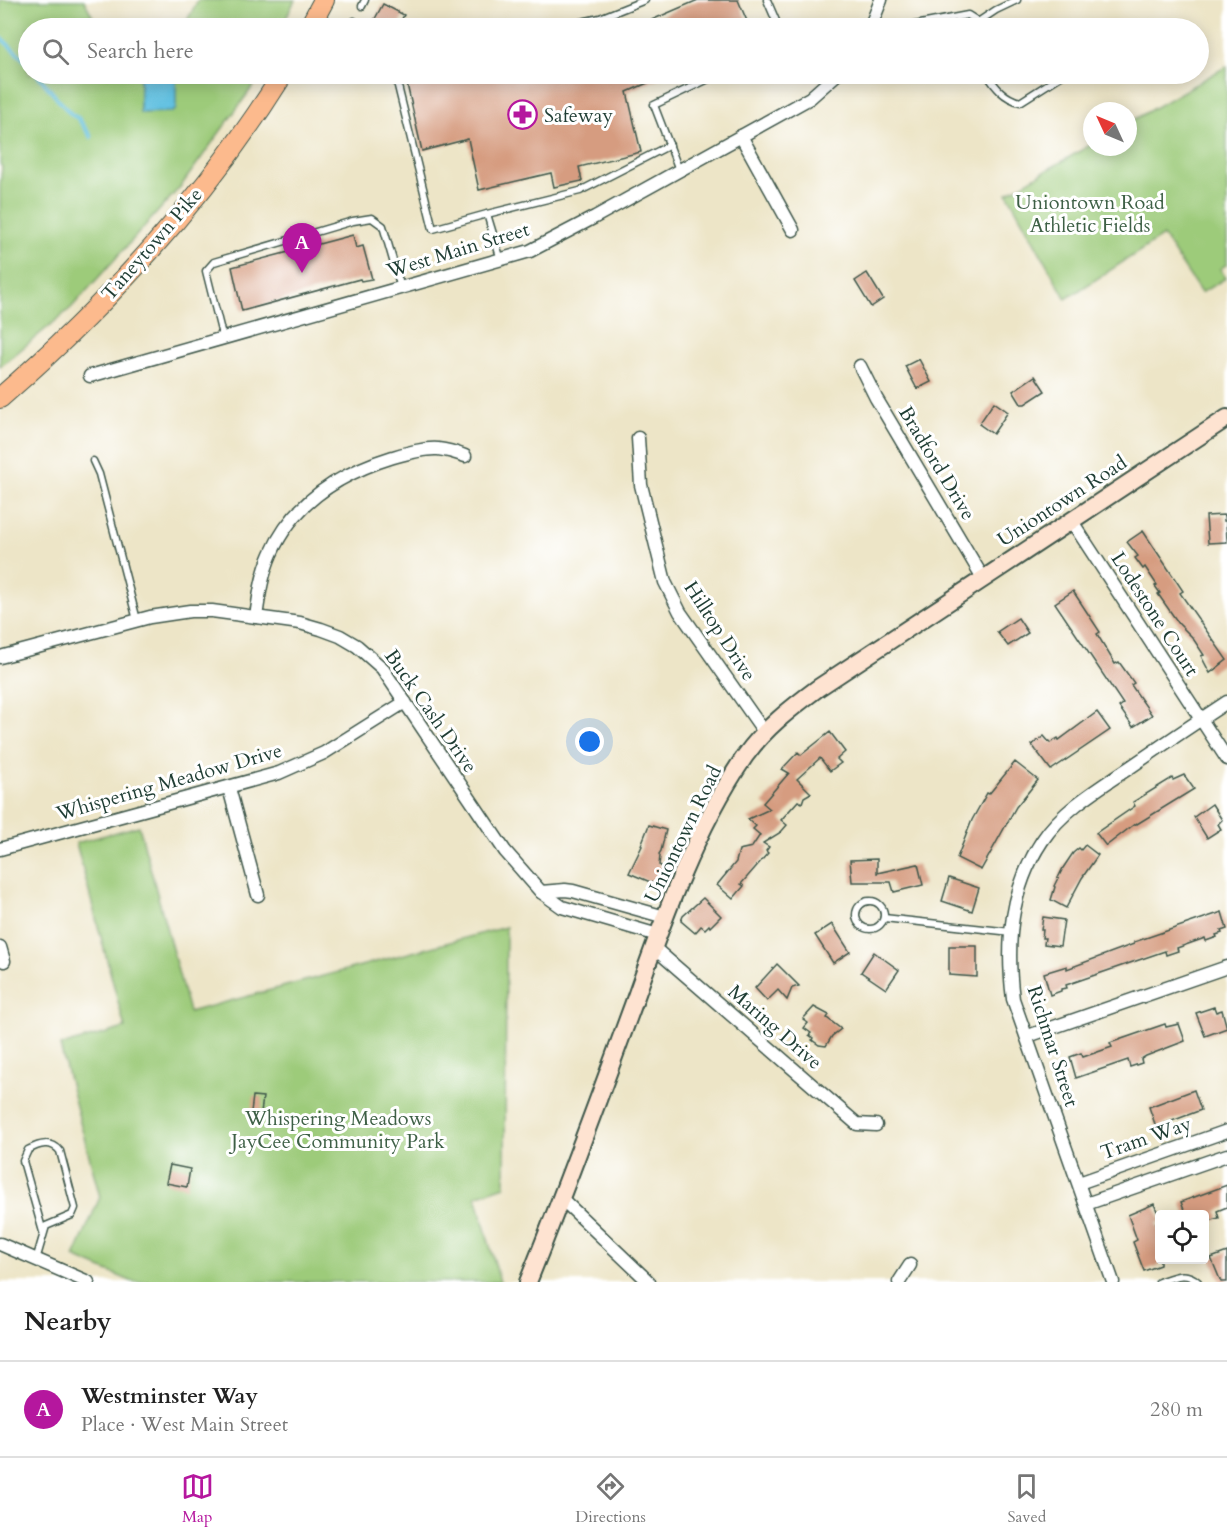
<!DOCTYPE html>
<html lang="en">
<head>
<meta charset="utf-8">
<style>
  :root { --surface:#fff; --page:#f6f6f6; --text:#222; --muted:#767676; --line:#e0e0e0; --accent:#b5179e }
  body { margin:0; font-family:Cardo,serif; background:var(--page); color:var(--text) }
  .controls { position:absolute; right:18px; bottom:18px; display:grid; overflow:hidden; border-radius:6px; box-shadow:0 3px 15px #0003 }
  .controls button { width:54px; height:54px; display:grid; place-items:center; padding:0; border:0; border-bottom:2px solid var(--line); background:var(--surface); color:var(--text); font:30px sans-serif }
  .compass { position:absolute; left:1083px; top:102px; width:54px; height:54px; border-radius:50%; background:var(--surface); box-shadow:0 3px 15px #0003; rotate:314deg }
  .you { position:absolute; left:590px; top:742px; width:21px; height:21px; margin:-15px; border:4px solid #fff; border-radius:50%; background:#1a73e8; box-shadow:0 0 0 9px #1a73e833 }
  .badge { display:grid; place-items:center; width:39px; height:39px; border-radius:50%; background:var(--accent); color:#fff; font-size:20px; font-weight:700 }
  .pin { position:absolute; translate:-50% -50px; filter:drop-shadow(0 2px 3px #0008) }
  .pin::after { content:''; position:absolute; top:32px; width:21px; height:18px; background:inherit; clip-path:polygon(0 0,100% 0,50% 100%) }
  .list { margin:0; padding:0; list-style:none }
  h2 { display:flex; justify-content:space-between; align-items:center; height:78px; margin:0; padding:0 24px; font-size:26px }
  h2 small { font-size:20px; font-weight:400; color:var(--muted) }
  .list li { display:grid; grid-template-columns:39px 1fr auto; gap:18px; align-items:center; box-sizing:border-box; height:96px; padding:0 24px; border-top:2px solid var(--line) }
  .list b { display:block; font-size:22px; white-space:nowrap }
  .list p { margin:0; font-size:20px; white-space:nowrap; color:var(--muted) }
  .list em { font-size:20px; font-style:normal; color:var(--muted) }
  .icon { flex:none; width:33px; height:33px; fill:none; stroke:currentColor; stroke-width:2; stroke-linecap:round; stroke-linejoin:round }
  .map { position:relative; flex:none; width:1227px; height:1282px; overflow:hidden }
  .search { position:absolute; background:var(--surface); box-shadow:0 3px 15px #0003; left:18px; right:18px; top:18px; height:66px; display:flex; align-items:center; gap:15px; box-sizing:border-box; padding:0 21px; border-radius:33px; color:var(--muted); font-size:22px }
  .sheet { height:174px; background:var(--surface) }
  nav { display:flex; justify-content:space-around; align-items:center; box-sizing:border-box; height:84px; border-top:2px solid var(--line); background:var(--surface); font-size:16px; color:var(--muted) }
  nav a { display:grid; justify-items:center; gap:3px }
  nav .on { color:var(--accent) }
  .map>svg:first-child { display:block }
  .green { fill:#9dcb7a; stroke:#5e8457; stroke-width:1.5 }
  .water { fill:#63c1e1; stroke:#417f8a; stroke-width:1.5 }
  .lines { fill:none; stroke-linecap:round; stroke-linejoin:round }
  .stream { stroke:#63c1e1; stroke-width:4 }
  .building { fill:#d69c80 }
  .service-casing { stroke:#3e564a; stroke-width:9 }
  .minor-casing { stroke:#3e564a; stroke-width:15 }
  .secondary-casing { stroke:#3e564a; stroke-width:20 }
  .trunk-casing { stroke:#3e564a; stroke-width:22 }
  .service { stroke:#fff; stroke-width:6 }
  .minor { stroke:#fff; stroke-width:12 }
  .secondary { stroke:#fee3d1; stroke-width:16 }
  .trunk { stroke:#fcba8d; stroke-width:20 }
  .labels { text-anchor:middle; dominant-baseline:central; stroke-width:6; stroke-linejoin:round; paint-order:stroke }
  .poi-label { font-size:20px; fill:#1f3d34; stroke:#fff; text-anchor:start }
  .park-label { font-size:20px; fill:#3e6046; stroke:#fff }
  .street-label { font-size:20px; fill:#1f3d34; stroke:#fff }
</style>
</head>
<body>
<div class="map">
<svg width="1227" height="1282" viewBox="0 0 1227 1282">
  <rect width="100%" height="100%" fill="#fff"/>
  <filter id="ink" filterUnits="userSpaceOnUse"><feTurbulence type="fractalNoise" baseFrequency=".0167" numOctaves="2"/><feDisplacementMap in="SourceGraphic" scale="12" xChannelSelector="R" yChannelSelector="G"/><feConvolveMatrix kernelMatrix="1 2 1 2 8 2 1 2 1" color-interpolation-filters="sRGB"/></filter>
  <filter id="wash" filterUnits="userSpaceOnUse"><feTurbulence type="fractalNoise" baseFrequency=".008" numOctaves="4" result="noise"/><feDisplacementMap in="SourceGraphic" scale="24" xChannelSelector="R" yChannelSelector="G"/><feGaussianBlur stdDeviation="1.35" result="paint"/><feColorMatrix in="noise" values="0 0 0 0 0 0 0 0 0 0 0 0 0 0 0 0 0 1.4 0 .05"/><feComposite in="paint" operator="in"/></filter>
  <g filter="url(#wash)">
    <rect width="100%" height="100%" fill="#ede5c7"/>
    <!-- green -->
    <g class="green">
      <polygon points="0,0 84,0 98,27 122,28 28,28 28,74 140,74 140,113 175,109 176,74 261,74 256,82 181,186 71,308 0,367 0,186 2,167 0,164"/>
      <polygon points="198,0 295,0 281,28 183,28"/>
      <polygon points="1227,66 1227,264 1220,269 1226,278 1201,293 1163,236 1066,299 1007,193 1092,144 1092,147 1128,147 1128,123"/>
      <polygon points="139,826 189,1012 506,927 505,1186 476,1196 500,1282 133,1282 74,1257 100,1197 60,1046 125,1028 76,843"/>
    </g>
    <!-- water -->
    <polygon class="water" points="140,74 176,74 176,109 172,112 140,113"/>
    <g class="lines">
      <!-- stream -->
      <g class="stream">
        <polyline points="0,37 28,63"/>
        <polyline points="37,74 61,103 72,115 78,118 91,137"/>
      </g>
    </g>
    <g id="blocks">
      <!-- building -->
      <g class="building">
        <polygon points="698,0 738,0 750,28 633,28"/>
        <polygon points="383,4 404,15 397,28 370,28"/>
        <polygon points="453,74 668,74 627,92 641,152 579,167 582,181 554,187 551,173 479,190 468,139 422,151 407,84"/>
        <polygon points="353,235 356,248 363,246 372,279 361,281 360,279 242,311 232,267"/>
        <polygon points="867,273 883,299 871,307 855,281"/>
        <polygon points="919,359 931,382 917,389 905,366"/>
        <polygon points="1035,376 1045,391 1025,404 1021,404 1013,391"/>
        <polygon points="994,402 1008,412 993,434 979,424"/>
        <polygon points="1224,515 1224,521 1226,521 1227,542 1208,543 1206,516"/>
        <polygon points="1143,531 1183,591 1180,593 1227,660 1210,673 1201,656 1204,655 1192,637 1179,624 1158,594 1160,593 1155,586 1157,585 1145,567 1143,569 1135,558 1138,556 1127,542"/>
        <polygon points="1073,591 1100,632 1097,634 1115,664 1119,662 1134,683 1131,685 1152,715 1133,727 1119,707 1123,704 1055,603"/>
        <polygon points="1018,618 1028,633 1008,646 997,632"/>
        <polygon points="1097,712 1110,730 1051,770 1032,745 1044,736 1050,743 1058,738 1059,740"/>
        <polygon points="830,732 845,752 837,759 841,763 830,771 820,758 797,779 811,793 804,797 802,803 798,801 781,820 787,825 781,832 763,843 769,847 766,851 768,853 741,884 744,886 733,899 717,885 736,862 739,850 752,847 760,835 753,829 756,826 748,819 770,809 763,803 789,773 782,769 798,752 801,755"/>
        <polygon points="1015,762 1038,780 1016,807 981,870 957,858 972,820 987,793 989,794"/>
        <polygon points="1184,775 1194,789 1137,824 1136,823 1106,846 1096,833 1135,806 1133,802 1172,778 1173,780"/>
        <polygon points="1212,804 1222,820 1218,824 1221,829 1207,838 1194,817"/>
        <polygon points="649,825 666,830 661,851 659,854 660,856 659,865 663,867 655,884 629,873 642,846 641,845"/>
        <polygon points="1085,845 1098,855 1082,878 1066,908 1051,900 1055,887 1054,886 1063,868 1073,853 1079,848 1081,850"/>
        <polygon points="877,859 877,873 918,864 923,885 894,892 891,882 852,882 850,860"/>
        <polygon points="949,878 979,888 972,911 942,901"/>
        <polygon points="703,898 721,916 710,927 709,925 705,929 701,926 695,933 681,921 683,916"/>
        <polygon points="1222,912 1227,929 1221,931 1222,933 1216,935 1217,937 1206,941 1205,938 1177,948 1178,951 1166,955 1165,951 1066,985 1067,988 1061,989 1061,991 1050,995 1044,973 1067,966 1067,969 1134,944 1134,942"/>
        <polygon points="1043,917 1064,920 1060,946 1044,944 1045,938 1042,938 1043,930 1041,930"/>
        <polygon points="832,924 850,952 833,963 815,935"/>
        <polygon points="949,946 977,946 977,977 949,975"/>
        <polygon points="874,952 899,970 886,989 861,972"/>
        <polygon points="777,964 799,986 792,988 787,1000 778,990 767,1001 755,988"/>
        <polygon points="814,1007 829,1015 827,1018 841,1029 832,1036 826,1046 819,1045 812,1040 813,1038 809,1035 811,1033 804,1028 808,1023 803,1019"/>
        <polygon points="1214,1007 1216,1012 1222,1010 1227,1028 1205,1036 1196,1013"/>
        <polygon points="1165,1024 1166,1027 1179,1024 1185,1041 1146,1056 1141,1059 1142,1063 1130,1067 1128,1060 1076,1078 1070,1057 1081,1053 1083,1057 1112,1047 1110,1043"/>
        <polygon points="1194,1090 1201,1110 1156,1127 1149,1107"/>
        <polygon points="253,1096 263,1097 261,1113 251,1112"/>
        <polygon points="170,1165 190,1169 187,1187 166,1183"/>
        <polygon points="1227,1185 1227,1207 1217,1211 1219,1218 1207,1221 1205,1215 1186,1215 1181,1202"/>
        <polygon points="1154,1204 1160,1218 1160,1222 1156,1223 1160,1233 1160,1265 1144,1271 1133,1242 1137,1240 1128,1215"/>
        <polygon points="1227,1252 1227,1282 1221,1282 1211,1258"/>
      </g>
    </g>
  </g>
  <g filter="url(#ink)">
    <use href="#blocks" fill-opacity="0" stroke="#3e564a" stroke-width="1.5"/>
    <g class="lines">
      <defs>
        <g id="service">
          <polyline points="767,0 779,28"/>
          <polyline points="362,6 365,0"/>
          <polyline points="350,28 354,21"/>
          <polyline points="554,28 600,18 645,0"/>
          <polyline points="907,28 910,26 968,15 979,22"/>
          <polyline points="969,28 996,10 1017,0"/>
          <polyline points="395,74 433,229 487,214 501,260"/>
          <path d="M 987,74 C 995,87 1004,98 1020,102 L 1064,74"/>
          <polyline points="679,170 654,105 719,74"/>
          <polyline points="487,214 580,191 670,145"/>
          <polyline points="223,339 206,271 214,262 353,221 372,218 383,226 401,288"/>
          <polyline points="93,461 99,474 137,620"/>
          <circle cx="870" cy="915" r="14"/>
          <polyline points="884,918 1011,932"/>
          <path d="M 36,1260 L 46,1226 L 72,1215 L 75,1208 L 60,1151 C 51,1140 39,1144 28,1150 L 23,1161 L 43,1232"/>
          <path d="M 1159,1282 C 1173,1277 1186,1270 1198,1282"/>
        </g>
        <g id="minor">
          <polyline points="870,28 881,0"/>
          <polyline points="741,136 793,230"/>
          <polyline points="860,366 876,398 983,578"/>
          <polyline points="90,376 530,251 595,217 810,98 837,74"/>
          <polyline points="638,438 641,485 665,582 680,612 765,733"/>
          <polyline points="1071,520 1227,759"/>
          <path d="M 256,617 C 259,596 262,574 271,554 C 294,501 341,473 393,457 C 407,453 424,448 438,449 C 447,450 457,453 465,456"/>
          <polyline points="0,657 150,617 190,611 212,611 300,623 321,629 340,636 357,646 382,668 505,851 541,892 562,907 658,935"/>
          <polyline points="229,788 258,895"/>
          <polyline points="0,849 279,773 324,753 405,702"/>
          <polyline points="541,892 565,890 573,891 665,917"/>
          <polyline points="0,947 4,961"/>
          <polyline points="653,947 857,1124 876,1125"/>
          <polyline points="1028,1036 1227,967"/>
          <polyline points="1079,1183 1227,1131"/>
          <polyline points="562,1199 649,1282"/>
          <polyline points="1086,1204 1227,1155"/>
          <polyline points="0,1244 88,1282"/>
          <polyline points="899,1282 910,1265"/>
          <path d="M 1113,1282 L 1013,999 C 1006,944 1010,889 1042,841 C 1063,809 1101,787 1132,766 C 1164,744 1195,723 1227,702"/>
        </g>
        <path id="secondary" d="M 528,1282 C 565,1190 599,1098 633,1005 C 663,920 694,831 745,756 C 764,729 791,708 818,688 L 1227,418"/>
        <g id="trunk">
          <polyline points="309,28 324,0"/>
          <path d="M 0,398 C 109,303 207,196 283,74"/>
        </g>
      </defs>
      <!-- service casing -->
      <use href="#service" class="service-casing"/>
      <!-- minor casing -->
      <use href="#minor" class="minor-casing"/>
      <!-- secondary casing -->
      <use href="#secondary" class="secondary-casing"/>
      <!-- trunk casing -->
      <use href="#trunk" class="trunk-casing"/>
      <!-- service -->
      <use href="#service" class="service"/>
      <!-- minor -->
      <use href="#minor" class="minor"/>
      <!-- secondary -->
      <use href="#secondary" class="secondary"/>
      <!-- trunk -->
      <use href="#trunk" class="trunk"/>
    </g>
  </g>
  <!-- icons -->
  <defs>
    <symbol id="pharmacy-ring" viewBox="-11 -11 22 22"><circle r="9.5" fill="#fff" stroke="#b5179e" stroke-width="1.5"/><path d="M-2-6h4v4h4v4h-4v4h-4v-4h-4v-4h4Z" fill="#b5179e"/></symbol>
  </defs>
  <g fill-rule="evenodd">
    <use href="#pharmacy-ring" x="506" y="98" width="33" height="33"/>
  </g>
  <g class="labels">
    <!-- poi labels -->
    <g class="poi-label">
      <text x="544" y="115">Safeway</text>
    </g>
    <!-- park labels -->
    <g class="park-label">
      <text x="1090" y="202">Uniontown Road<tspan x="1090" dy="23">Athletic Fields</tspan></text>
      <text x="338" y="1118">Whispering Meadows<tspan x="338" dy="23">JayCee Community Park</tspan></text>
    </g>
    <!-- street labels -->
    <g class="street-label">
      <text transform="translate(152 244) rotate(-49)">Taneytown Pike</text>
      <text transform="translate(458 250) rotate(-17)">West Main Street</text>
      <text transform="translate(937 463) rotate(59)">Bradford Drive</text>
      <text transform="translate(1062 501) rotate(-33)">Uniontown Road</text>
      <text transform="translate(1155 614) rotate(57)">Lodestone Court</text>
      <text transform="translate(720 631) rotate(57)">Hilltop Drive</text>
      <text transform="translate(431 711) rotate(55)">Buck Cash Drive</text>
      <text transform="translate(169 782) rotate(-16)">Whispering Meadow Drive</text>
      <text transform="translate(683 834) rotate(-64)">Uniontown Road</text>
      <text transform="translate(775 1027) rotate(41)">Maring Drive</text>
      <text transform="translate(1053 1046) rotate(72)">Richmar Street</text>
      <text transform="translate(1146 1138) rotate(-19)">Tram Way</text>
    </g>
  </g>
</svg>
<div class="controls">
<button><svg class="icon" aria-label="locate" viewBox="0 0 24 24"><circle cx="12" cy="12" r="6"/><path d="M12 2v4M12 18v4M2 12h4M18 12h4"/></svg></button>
</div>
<svg class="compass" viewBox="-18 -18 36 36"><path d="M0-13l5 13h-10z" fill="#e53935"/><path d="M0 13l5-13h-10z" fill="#767676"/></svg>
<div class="you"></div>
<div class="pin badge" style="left:302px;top:273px">A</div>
<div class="search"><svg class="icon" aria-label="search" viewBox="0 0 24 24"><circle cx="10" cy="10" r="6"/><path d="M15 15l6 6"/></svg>Search here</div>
</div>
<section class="sheet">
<h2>Nearby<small></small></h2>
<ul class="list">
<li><span class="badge">A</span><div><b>Westminster Way</b><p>Place · West Main Street</p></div><em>280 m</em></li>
</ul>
</section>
<nav>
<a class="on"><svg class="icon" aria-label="map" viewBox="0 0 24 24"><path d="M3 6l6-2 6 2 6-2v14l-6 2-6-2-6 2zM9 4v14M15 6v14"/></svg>Map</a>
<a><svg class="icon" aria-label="directions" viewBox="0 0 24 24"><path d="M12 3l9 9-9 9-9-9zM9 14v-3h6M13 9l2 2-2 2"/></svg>Directions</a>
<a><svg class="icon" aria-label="saved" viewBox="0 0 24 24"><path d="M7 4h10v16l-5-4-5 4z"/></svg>Saved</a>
</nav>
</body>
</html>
